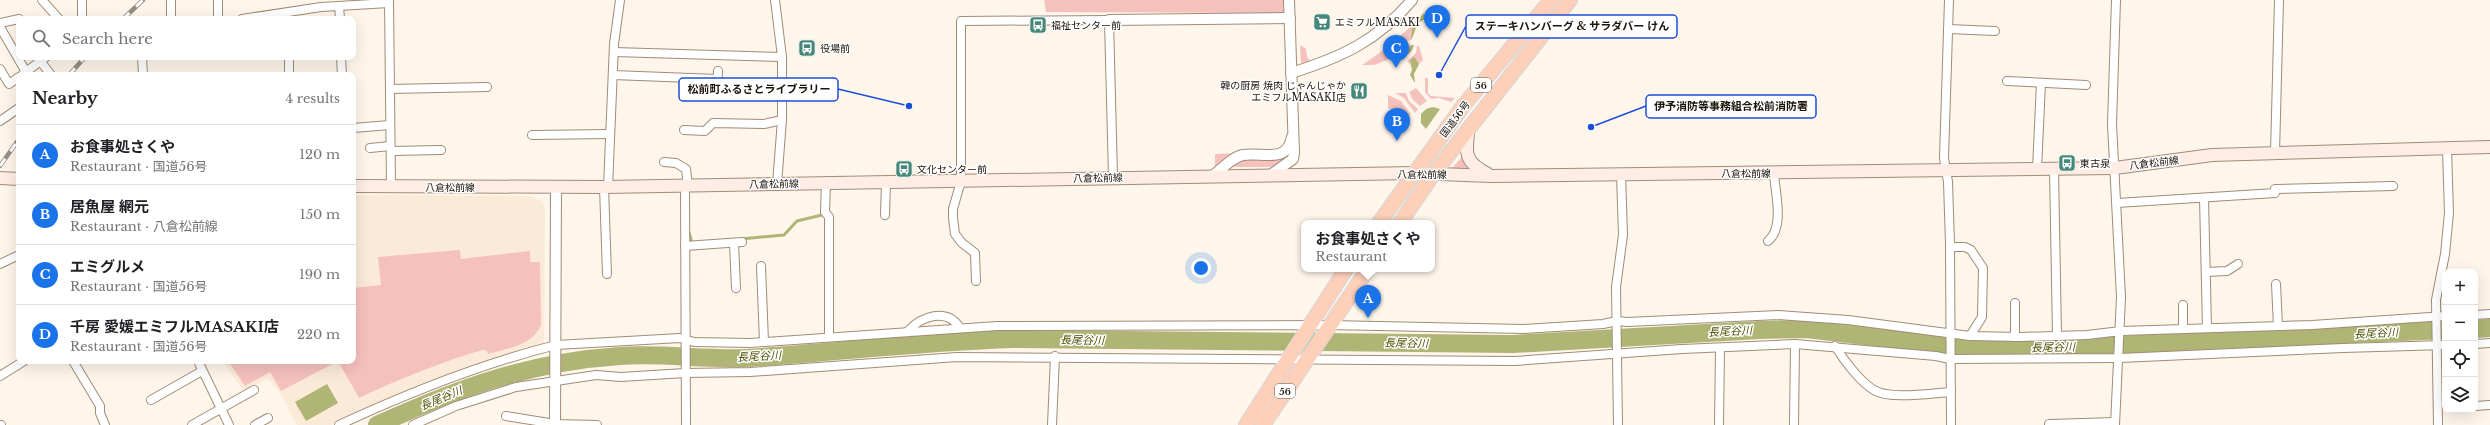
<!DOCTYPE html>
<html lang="en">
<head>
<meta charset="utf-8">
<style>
  :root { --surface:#fff; --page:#f6f6f6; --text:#202124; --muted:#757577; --line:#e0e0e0; --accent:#1a73e8 }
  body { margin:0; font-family:"Libre Baskerville","Noto Sans JP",serif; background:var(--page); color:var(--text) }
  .controls { position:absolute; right:12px; bottom:12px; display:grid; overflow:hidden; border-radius:8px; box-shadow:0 4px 16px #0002 }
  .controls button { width:36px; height:36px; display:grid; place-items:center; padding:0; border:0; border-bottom:1px solid var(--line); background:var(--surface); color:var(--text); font:20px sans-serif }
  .you { position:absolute; left:1201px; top:268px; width:14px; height:14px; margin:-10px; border:3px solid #fff; border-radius:50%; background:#1a73e8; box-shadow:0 0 0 6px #1a73e833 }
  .badge { display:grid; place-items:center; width:26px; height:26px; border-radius:50%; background:var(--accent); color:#fff; font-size:13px; font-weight:700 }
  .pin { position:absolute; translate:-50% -33px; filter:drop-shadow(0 1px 2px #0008) }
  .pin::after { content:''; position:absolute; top:21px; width:14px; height:12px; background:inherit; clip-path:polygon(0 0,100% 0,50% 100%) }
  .popup { position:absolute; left:1301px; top:220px; width:134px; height:52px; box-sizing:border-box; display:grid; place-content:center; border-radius:8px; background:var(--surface); filter:drop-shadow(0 1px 3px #0005); font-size:13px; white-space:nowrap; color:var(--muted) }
  .popup b { font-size:15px; color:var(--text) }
  .popup::after { content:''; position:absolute; left:50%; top:100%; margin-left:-8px; border:8px solid transparent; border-top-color:var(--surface) }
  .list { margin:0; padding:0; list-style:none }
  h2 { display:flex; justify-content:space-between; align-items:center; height:52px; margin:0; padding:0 16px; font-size:17px }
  h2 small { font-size:13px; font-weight:400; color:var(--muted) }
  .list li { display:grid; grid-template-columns:26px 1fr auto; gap:12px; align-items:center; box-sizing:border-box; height:60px; padding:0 16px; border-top:1px solid var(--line) }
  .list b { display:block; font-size:15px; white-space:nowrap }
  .list p { margin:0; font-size:13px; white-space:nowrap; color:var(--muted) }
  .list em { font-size:13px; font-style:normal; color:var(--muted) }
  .icon { flex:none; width:22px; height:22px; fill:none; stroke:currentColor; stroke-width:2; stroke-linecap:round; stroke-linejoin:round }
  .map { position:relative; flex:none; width:2490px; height:425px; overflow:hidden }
  .search { position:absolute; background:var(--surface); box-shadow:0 4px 16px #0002; left:16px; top:16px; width:340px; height:44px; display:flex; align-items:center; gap:10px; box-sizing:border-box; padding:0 14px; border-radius:8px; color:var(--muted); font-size:15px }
  .panel { position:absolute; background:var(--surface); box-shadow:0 4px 16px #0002; left:16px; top:72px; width:340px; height:292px; border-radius:8px }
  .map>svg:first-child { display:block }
  .built { fill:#fbead8 }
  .green { fill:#f5c1bd }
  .water { fill:#afb575 }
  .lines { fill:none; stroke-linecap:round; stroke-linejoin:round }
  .stream { stroke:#afb575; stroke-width:3 }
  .river { stroke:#afb575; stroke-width:18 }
  .minor-casing { stroke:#a08c76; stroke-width:10 }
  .tertiary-casing { stroke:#a08c76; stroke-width:12 }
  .secondary-casing { stroke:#a08c76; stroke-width:14 }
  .trunk-casing { stroke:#d6d5d3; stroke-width:16 }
  .minor { stroke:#fff; stroke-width:8 }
  .tertiary { stroke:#fff; stroke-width:10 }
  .secondary { stroke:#feede5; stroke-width:12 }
  .trunk { stroke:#fed0ba; stroke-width:14 }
  .rail-casing { stroke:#968e84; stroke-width:4.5 }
  .rail { stroke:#fff; stroke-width:3; stroke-dasharray:9; stroke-linecap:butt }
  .labels { text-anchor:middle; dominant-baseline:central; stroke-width:3; stroke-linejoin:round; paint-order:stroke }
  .shield { fill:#fff; stroke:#5f5a54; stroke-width:1 }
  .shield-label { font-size:9px; font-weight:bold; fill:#1b140b }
  .poi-label { font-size:10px; fill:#1b140b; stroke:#fff; text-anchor:start }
  .street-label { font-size:10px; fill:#1b140b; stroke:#fff }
  .water-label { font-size:11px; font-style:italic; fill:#4e5103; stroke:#fff }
  .leader { fill:none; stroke:#1d4ed8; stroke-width:1.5 }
  .callout-dot { fill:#1d4ed8; stroke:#fff; stroke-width:1.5 }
  .callout { fill:#fff; stroke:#1d4ed8; stroke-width:1.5 }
  .callout-label { font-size:11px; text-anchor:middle; font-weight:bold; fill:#1b140b }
</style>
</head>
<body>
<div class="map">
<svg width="2490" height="425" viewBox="0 0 2490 425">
  <rect width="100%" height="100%" fill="#fef5eb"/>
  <!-- built -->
  <polygon class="built" points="353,195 529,196 542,201 545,208 544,344 431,380 331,425 297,425 280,392 267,378 245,393 223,361 353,361"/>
  <!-- green -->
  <g class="green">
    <polygon points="1044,0 1283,0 1284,13 1046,12"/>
    <polygon points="1412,25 1411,40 1399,44 1396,40"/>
    <polygon points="1300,45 1306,49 1307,57 1310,61 1301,63"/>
    <polygon points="1391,45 1394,48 1389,53 1387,60 1374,65 1362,65"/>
    <polygon points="1408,45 1412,45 1401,56 1394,55"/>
    <polygon points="1417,46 1419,46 1423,60 1419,64 1418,62 1410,63 1411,66 1407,61 1416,53"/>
    <polygon points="1425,78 1428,78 1428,93 1431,96 1455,98 1451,102 1439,98 1431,99 1425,92"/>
    <polygon points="1416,88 1427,101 1420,106 1413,100 1409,92"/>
    <polygon points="1395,93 1406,93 1409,101 1418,109 1415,113 1404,98"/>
    <polygon points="1388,95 1401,101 1411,115 1394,115 1394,109 1388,109"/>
    <polygon points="1240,153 1220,167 1215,167 1215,154"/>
    <polygon points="1292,154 1278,167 1229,167 1240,158"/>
    <polygon points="1463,156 1472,169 1452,168"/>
    <path d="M 460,250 L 461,259 L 530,251 L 530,262 L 540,262 L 541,325 C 532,346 508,348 488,354 L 486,350 L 482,350 C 439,363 399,379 359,398 L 338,361 L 353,361 L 353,288 L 381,285 L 378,257 Z"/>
    <polygon points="228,361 338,361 281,391 270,372 245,386"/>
  </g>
  <!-- water -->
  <g class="water">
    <path d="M 1424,13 L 1426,19 C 1414,23 1416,33 1411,40 L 1412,25 Z"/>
    <path d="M 1412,45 L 1414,45 C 1412,52 1408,56 1401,56 Z"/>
    <polygon points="1414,57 1419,64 1414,74 1415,83 1410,75 1412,70 1410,60"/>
    <polygon points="1433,107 1440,109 1426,129 1421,123 1421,114 1426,109"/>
    <polygon points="327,384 338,403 306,421 295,402"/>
  </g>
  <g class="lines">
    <!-- stream -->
    <g class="stream">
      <polyline points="688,229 692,243 694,243"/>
      <polyline points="741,239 784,235 797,221 822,215"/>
    </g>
    <!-- river -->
    <g class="river">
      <polyline points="2475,329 2490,328"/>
      <path d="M 377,425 C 459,388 529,362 620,356 C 662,353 705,360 747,358 C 835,352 924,342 1013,339 L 1513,344 L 1759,330 L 1807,329 L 1914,342 L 1993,348 L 2096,346 L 2445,330"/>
    </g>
    <defs>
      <g id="minor">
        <polyline points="42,0 59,19"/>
        <polyline points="82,0 82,19"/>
        <polyline points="171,0 171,19"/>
        <polyline points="218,0 218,19"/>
        <polyline points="389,0 391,186"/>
        <polyline points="775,0 782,57 782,120 777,184"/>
        <polyline points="1949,0 1944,158 1948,182 1950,244 1951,425"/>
        <polyline points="339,6 340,19"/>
        <polyline points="242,19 321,7 389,3"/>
        <polyline points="0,23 19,19"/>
        <polyline points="0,27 26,72"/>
        <polyline points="1948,29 1995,31"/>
        <polyline points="614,52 782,57"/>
        <polyline points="142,57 143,75"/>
        <polyline points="289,57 289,70"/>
        <polyline points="341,57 342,75"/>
        <polyline points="41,62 51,75"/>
        <polyline points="0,69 9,84 19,77"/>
        <polyline points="23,74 46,57"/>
        <polyline points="613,75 717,79"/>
        <polyline points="2007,81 2086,85"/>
        <polyline points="390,89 487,87"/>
        <polyline points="717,89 718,71"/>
        <polyline points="0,121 19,108"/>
        <polyline points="353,128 390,125"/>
        <polyline points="684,130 705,131 713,123 764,124 782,120"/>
        <polyline points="532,135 609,134"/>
        <polyline points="370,148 390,146"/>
        <polyline points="391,151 441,150"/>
        <polyline points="2275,153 2279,0"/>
        <polyline points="664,162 676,163 686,169 688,186"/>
        <polyline points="2037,169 2041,83"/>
        <polyline points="2054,169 2057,336"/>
        <polyline points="826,183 825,212 829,217 829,337"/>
        <polyline points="685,186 686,425"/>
        <polyline points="604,187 607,274"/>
        <polyline points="608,187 614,44 620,0"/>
        <polyline points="2204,198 2207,328"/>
        <polyline points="2117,203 2275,193 2275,189 2393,186"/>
        <polyline points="885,215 886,182"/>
        <path d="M 1768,241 C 1785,227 1775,193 1774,173"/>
        <polyline points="734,243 736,288"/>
        <polyline points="685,246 742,242"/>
        <polyline points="1950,247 1965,247 1971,250 1983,268 1982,317 1970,336"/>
        <polyline points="0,264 19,255"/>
        <polyline points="761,266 764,342"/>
        <polyline points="2206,272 2227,271 2238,264"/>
        <polyline points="976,281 975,253 962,243 955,234 953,218 953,209 961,181 961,21 1109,20 1113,178"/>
        <polyline points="2276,284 2278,326"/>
        <polyline points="2015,303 2015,337"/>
        <polyline points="2183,305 2183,329"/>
        <polyline points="2475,315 2490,314"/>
        <path d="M 907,332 C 921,316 947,307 960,328"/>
        <polyline points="2475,344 2490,343"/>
        <path d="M 1835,346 C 1843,359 1860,382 1874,390 C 1890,400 1932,393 1951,392"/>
        <polyline points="73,361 100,406 100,413 105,425"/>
        <polyline points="198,361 229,425"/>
        <polyline points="0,376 24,361"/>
        <polyline points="151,400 202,371"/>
        <polyline points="2475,406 2490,405"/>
        <polyline points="506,416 555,424 597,425"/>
        <polyline points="2049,424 2115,422"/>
        <polyline points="0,425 1,425"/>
        <polyline points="192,425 254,390"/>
        <polyline points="255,425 268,418"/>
        <path d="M 339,425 C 410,392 480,364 556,345 L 680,338 L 694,342 L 750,343 L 997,326 L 1329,325 L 1524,329 L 1603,324 L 1617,321 L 1627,322 L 1778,315 L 1848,320 L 1970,336 L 2020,337 L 2087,335 L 2121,331 L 2312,325 L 2445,316"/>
        <polyline points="413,425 456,406 516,387 596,375 621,377 685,373 750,372 957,357 1515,361 1682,349 1795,344 1936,356 1950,359 2120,358 2343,348 2445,345"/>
        <polyline points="1052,425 1055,356"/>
        <polyline points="1618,425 1616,287 1623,235 1621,174"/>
        <polyline points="1719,425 1720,348"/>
        <polyline points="1794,425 1795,344"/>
        <polyline points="2115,425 2121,297 2112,124 2116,0"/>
        <polyline points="2438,425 2436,300 2445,254 2449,213 2447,149"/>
      </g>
      <g id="tertiary">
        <polyline points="1109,20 1290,18"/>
        <path d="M 1291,73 C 1342,57 1377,41 1412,0"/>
        <path d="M 1212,176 C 1221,170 1232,157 1243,155 C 1263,152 1287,164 1292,137"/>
        <polyline points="1269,176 1293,159 1294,153 1289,0"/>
        <polyline points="555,425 556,187"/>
      </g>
      <g id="secondary">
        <path d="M 1469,128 C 1465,153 1464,162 1488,174"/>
        <polyline points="0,178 19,179"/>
        <polyline points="353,186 604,187 1414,173 1491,176 2115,168 2212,155 2490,147"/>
      </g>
      <g id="trunk">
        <polyline points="1379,223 1463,106 1551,0"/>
        <polyline points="1400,223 1434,173 1570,0"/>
        <polyline points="1246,425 1346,269"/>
        <polyline points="1263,425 1368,269"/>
      </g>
    </defs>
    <!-- minor casing -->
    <use href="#minor" class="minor-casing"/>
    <!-- tertiary casing -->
    <use href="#tertiary" class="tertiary-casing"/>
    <!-- secondary casing -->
    <use href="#secondary" class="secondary-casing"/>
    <!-- trunk casing -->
    <use href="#trunk" class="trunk-casing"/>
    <!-- minor -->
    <use href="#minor" class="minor"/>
    <!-- tertiary -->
    <use href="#tertiary" class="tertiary"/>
    <!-- secondary -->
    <use href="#secondary" class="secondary"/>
    <!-- trunk -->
    <use href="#trunk" class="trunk"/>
    <defs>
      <g id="rail">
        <polyline points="123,19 143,0"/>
        <polyline points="69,75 85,57"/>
        <polyline points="0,166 19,139"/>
      </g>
    </defs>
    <!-- rail casing -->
    <use href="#rail" class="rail-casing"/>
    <!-- rail -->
    <use href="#rail" class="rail"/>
  </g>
  <!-- icons -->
  <defs>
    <symbol id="supermarket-square" viewBox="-11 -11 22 22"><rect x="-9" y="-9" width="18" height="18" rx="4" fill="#45887a" stroke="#fff"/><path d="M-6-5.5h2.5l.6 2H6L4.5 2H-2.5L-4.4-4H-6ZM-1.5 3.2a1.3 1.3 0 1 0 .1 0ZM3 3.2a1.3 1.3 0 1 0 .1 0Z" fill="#fff"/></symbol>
    <symbol id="bus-square" viewBox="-11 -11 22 22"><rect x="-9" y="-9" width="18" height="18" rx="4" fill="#45887a" stroke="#fff"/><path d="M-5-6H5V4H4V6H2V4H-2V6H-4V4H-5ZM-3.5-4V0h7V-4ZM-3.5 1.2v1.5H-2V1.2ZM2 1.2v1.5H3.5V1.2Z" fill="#fff"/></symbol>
    <symbol id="restaurant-square" viewBox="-11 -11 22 22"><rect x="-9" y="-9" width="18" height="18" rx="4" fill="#45887a" stroke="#fff"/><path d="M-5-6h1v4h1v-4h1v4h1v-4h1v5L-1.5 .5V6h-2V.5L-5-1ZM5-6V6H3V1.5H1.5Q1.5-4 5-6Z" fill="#fff"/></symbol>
  </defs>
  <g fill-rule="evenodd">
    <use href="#supermarket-square" x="1312" y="12" width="20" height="20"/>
    <use href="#bus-square" x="1028" y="15" width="20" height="20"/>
    <use href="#bus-square" x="797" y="38" width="20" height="20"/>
    <use href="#restaurant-square" x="1349" y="81" width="20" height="20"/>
    <use href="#bus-square" x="2057" y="153" width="20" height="20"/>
    <use href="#bus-square" x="894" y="159" width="20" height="20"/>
  </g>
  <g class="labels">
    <!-- shield labels -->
    <g class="shield">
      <rect x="1471" y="78" width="20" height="14" rx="3"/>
      <rect x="1275" y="384" width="20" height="14" rx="3"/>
    </g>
    <g class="shield-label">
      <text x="1481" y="85">56</text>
      <text x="1285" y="391">56</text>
    </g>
    <!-- poi labels -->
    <g class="poi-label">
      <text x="1335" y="22">エミフルMASAKI</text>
      <text x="1051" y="25">福祉センター前</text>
      <text x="820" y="48">役場前</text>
      <text x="1346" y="85" text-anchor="end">韓の厨房 焼肉 じゃんじゃか<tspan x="1346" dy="12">エミフルMASAKI店</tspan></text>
      <text x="2080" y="163">東古泉</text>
      <text x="917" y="169">文化センター前</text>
    </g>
    <!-- street labels -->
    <g class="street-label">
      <text transform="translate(1455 119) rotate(-53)">国道56号</text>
      <text transform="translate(2154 163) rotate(-7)">八倉松前線</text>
      <text x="1746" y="173">八倉松前線</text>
      <text x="1422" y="174">八倉松前線</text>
      <text transform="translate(1098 178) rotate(-1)">八倉松前線</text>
      <text transform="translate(774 184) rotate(-1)">八倉松前線</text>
      <text x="450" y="187">八倉松前線</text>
    </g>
    <!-- water labels -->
    <g class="water-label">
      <text transform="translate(1730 331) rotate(-3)">長尾谷川</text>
      <text transform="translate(2376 333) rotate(-3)">長尾谷川</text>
      <text transform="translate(1082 340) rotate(1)">長尾谷川</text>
      <text transform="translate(1406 343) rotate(1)">長尾谷川</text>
      <text transform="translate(2053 347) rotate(-1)">長尾谷川</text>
      <text transform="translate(759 356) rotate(-3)">長尾谷川</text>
      <text transform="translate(441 398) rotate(-23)">長尾谷川</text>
    </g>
  </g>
  <!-- callouts -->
  <path class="leader" d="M1439 75L1466 26M909 106L838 89M1591 127L1646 106"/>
  <g class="callout-dot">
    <circle cx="1439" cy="75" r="4"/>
    <circle cx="909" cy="106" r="4"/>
    <circle cx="1591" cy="127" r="4"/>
  </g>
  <g class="callout">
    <rect x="1466" y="15" width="211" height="23" rx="4"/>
    <rect x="679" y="78" width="159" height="23" rx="4"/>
    <rect x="1646" y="95" width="170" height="23" rx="4"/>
  </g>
  <g class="callout-label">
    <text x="1572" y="30">ステーキハンバーグ &amp; サラダバー けん</text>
    <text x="759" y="93">松前町ふるさとライブラリー</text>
    <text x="1731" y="110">伊予消防等事務組合松前消防署</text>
  </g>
</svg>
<div class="controls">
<button>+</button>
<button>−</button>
<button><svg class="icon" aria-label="locate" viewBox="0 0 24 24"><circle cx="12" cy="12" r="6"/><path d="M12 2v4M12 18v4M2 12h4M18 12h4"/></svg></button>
<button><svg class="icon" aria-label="layers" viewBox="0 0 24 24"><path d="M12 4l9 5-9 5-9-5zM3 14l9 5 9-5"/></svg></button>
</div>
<div class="you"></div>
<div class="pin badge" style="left:1368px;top:318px">A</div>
<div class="popup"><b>お食事処さくや</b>Restaurant</div>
<div class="pin badge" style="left:1397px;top:141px">B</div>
<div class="pin badge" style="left:1396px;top:68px">C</div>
<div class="pin badge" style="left:1437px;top:38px">D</div>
<div class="search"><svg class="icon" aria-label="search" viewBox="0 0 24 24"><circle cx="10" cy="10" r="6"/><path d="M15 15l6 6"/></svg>Search here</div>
<section class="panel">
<h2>Nearby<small>4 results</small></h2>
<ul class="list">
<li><span class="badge">A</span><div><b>お食事処さくや</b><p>Restaurant · 国道56号</p></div><em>120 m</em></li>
<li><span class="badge">B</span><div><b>居魚屋 網元</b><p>Restaurant · 八倉松前線</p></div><em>150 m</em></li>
<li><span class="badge">C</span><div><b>エミグルメ</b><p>Restaurant · 国道56号</p></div><em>190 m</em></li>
<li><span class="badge">D</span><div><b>千房 愛媛エミフルMASAKI店</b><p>Restaurant · 国道56号</p></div><em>220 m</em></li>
</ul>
</section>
</div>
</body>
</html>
